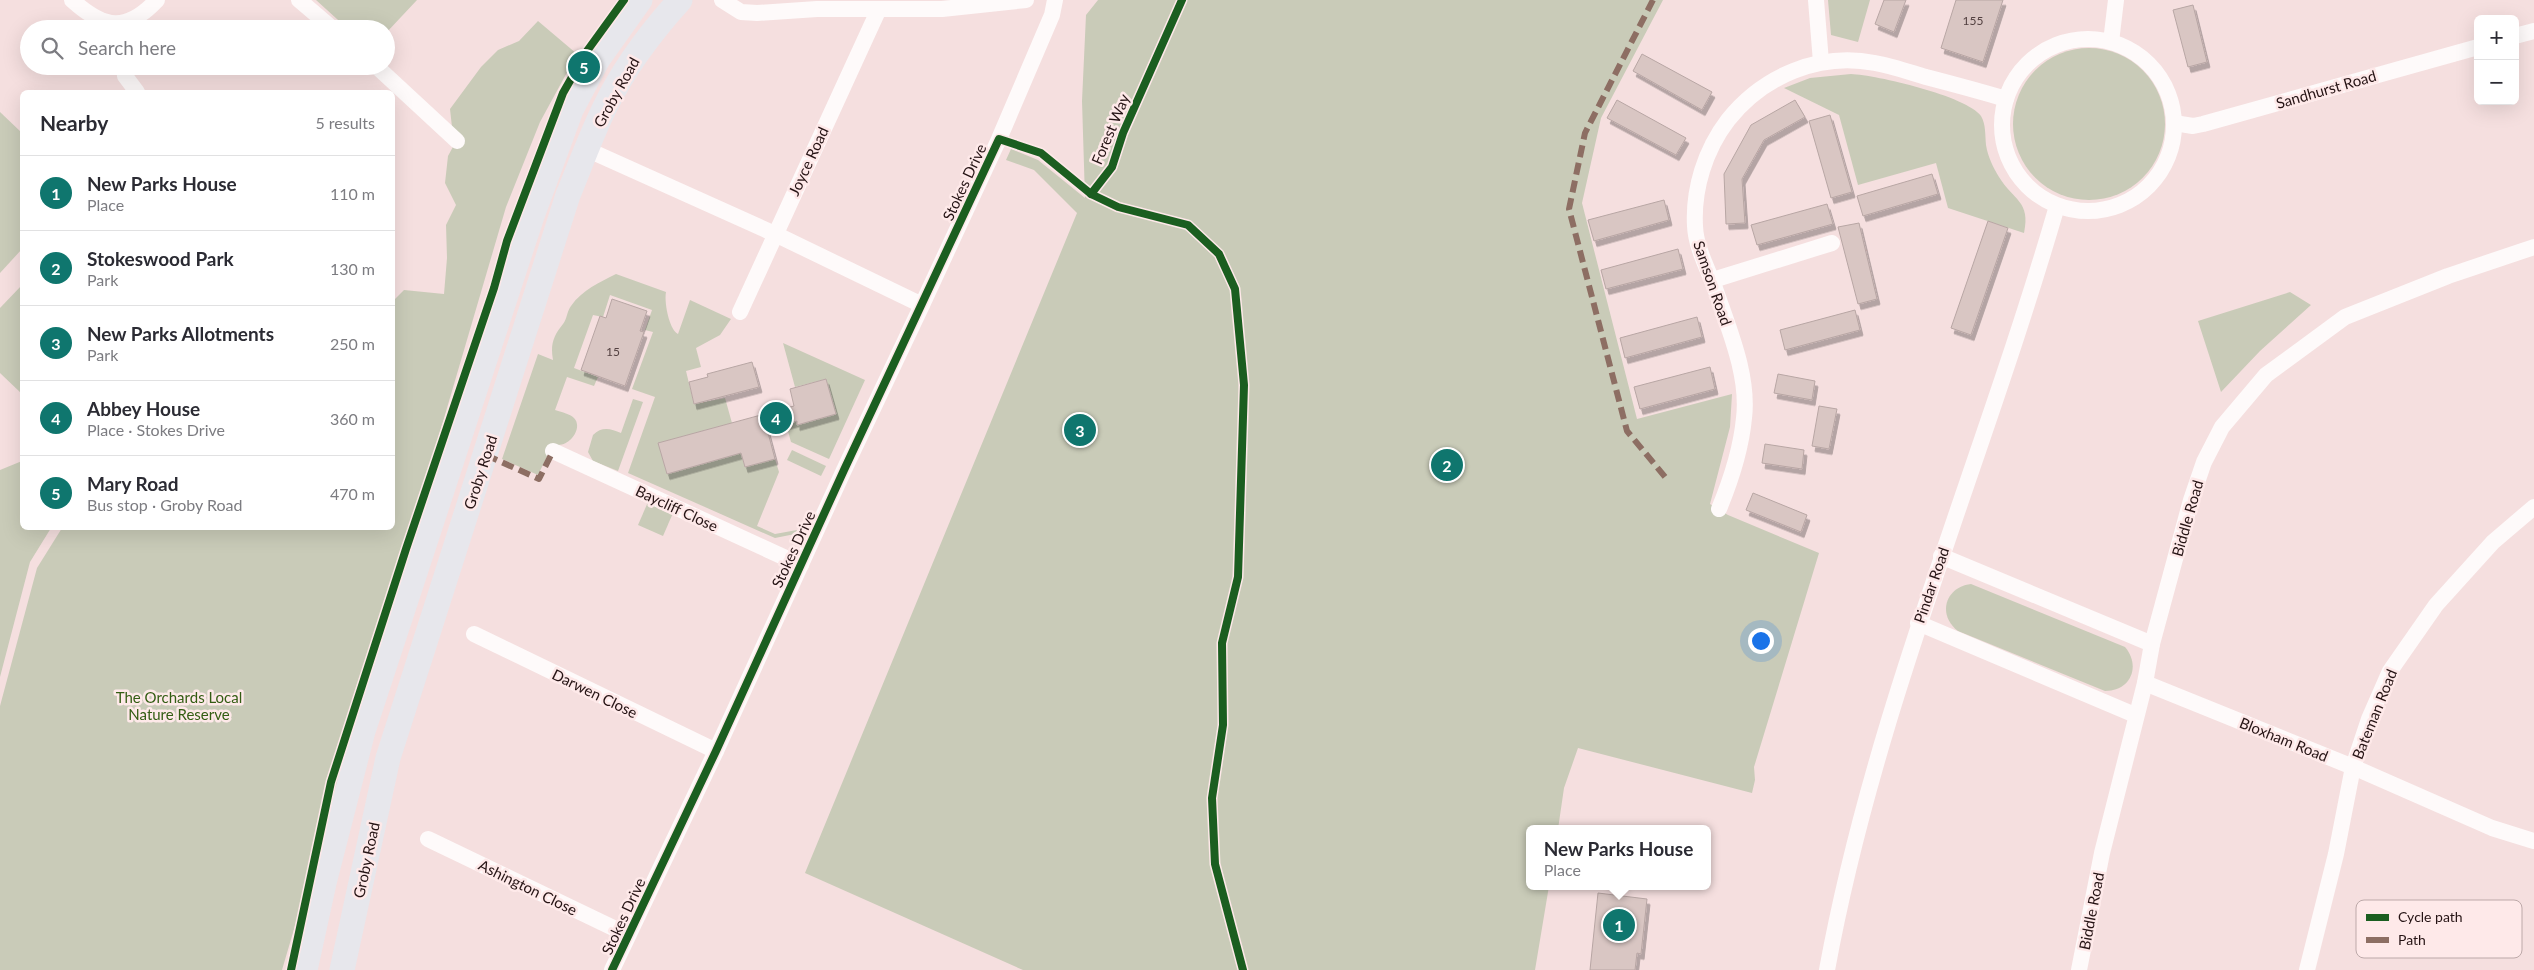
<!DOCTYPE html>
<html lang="en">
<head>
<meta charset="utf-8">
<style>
  :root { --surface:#fff; --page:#f7f7f7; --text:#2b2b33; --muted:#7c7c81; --line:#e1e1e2; --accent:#0f766e }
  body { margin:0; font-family:Lato,sans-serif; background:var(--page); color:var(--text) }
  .controls { position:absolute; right:15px; top:15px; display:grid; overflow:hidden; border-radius:8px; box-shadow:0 5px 20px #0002 }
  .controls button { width:45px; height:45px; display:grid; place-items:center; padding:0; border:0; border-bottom:1px solid var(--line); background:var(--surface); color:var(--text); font:25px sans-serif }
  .you { position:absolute; left:1760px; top:640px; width:18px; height:18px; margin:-12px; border:4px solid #fff; border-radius:50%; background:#1a73e8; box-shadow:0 0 0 8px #1a73e833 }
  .badge { display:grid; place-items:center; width:32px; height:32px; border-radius:50%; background:var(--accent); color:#fff; font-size:16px; font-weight:700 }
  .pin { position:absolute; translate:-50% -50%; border:2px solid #fff; box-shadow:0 1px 5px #0006 }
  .popup { position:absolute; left:1526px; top:825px; width:185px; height:65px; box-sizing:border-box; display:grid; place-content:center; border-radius:8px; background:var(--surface); filter:drop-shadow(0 1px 4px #0005); font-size:16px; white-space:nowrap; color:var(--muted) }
  .popup b { font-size:19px; color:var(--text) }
  .popup::after { content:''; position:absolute; left:50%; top:100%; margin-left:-10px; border:10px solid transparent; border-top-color:var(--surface) }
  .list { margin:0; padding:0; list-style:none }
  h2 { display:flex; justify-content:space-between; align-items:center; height:65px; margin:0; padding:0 20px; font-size:21px }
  h2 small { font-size:16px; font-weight:400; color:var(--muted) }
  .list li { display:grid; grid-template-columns:32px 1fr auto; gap:15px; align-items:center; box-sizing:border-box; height:75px; padding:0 20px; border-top:1px solid var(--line) }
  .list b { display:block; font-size:19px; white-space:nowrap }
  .list p { margin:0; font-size:16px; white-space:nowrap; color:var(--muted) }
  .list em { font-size:16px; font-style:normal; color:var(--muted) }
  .icon { flex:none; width:28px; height:28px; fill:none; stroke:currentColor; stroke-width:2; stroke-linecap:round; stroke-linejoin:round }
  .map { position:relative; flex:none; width:2534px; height:970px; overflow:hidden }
  .search { position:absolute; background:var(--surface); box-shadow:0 5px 20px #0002; left:20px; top:20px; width:375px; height:55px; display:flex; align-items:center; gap:12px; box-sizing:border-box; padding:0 18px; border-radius:28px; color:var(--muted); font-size:19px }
  .panel { position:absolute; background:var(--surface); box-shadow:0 5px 20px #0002; left:20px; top:90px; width:375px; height:440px; border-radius:8px }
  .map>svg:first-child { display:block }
  .green { fill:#c9cbb8 }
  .building { fill:#d9c6c3; stroke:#b8a6a4; filter:url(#shadow) }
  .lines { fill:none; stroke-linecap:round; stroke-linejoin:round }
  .minor { stroke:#fefafa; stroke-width:16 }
  .primary { stroke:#e7e7ec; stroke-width:25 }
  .quiet { stroke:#8d6e63; stroke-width:6; stroke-dasharray:12 6; stroke-linecap:butt }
  .cycleway-casing { stroke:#fee9e9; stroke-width:11 }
  .cycleway { stroke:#1b5e20; stroke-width:8 }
  .labels { text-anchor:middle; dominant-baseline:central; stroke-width:5; stroke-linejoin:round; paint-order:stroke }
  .number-label { font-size:12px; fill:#534141 }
  .street-label { font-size:15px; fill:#251314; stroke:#fee9e9 }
  .park-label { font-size:15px; fill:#335d13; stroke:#fee9e9 }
  .key { fill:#fee9e9; stroke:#bda9a9; stroke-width:1 }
  .key-label { font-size:14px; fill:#251314 }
</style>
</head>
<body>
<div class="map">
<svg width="2534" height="970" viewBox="0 0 2534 970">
  <defs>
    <filter id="shadow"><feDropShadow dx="3" dy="5.5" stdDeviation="0" flood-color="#0004"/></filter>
  </defs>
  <rect width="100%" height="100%" fill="#f5dfdf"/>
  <!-- green -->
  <g class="green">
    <polygon points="316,0 417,0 386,33 386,29 348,29"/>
    <polygon points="1098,0 1663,0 1601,118 1582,203 1637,419 1732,394 1730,427 1710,504 1728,515 1819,553 1754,767 1755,780 1752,793 1578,748 1564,788 1558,829 1530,829 1530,886 1549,886 1535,970 1023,970 805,873 1077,213 1034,170 1006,160 1011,149 1038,160 1085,198 1082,101 1086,15"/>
    <polygon points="1828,0 1870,0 1858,42 1831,35"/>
    <polygon points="538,21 577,54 540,122 506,207 282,970 0,970 0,706 37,568 62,528 392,528 393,301 404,290 444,294 447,258 446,225 456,205 445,183 448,156 460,134 452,127 450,109 481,67 498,50 519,41"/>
    <circle cx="2089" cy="124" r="76"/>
    <path d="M 1851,74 C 1876,75 1967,96 1981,116 C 1986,124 1985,136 1986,145 C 1988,157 1993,167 1999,177 C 2013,200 2031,201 2024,233 L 1948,208 L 1936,163 L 1858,185 L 1839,115 L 1784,88 L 1810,78 Z"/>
    <polygon points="0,112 22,133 22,249 0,273"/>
    <path d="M 616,274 L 666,292 C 664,302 669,329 678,334 L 690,300 L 731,319 L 720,335 L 696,348 L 701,367 L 686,371 L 694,404 L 725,398 L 732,423 L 659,443 L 667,474 L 741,453 L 745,467 L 775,459 L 779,472 L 757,526 L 775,534 L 797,530 L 795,534 L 775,538 L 628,473 L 655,397 L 632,389 L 653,332 L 645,330 L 652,310 L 610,295 L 603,317 L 593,315 L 574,368 L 598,377 L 594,386 L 567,377 L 555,410 C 561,412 570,414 574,418 C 584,428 568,450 553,444 L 538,475 L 502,459 L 538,354 L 553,360 C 550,344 554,335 563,324 C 567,319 567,311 571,306 C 582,290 600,282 616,274 Z"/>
    <polygon points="22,285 22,394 0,373 0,308"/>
    <polygon points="2290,292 2311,305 2260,351 2221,392 2198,321"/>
    <polygon points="783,343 865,380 829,459 791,442 786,424 797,421 798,425 836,414 826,379 795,387"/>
    <path d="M 633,399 L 643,402 L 618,471 L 593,461 L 588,452 L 593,435 C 602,426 611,429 621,433 Z"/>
    <polygon points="792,450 826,466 821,476 787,460"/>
    <polygon points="22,461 22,528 51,528 30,562 0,677 0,470"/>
    <polygon points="648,502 673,513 663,536 638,525"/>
    <path d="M 1971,584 L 2125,647 C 2141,666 2131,691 2105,691 L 1958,631 C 1937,615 1945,587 1971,584 Z"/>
  </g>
  <!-- building -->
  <g class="building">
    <polygon points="1884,0 1906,0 1894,32 1875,24"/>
    <polygon points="1956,0 2003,0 1983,62 1941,48"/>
    <polygon points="2193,5 2207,62 2188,67 2173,10"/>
    <polygon points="1642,54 1712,92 1702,110 1633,71"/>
    <polygon points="1617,100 1686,138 1676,155 1607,118"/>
    <polygon points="1795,100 1805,117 1764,140 1742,179 1745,223 1726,224 1724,174 1751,125"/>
    <polygon points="1830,115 1852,192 1831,198 1809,121"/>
    <polygon points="1932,174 1938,194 1863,216 1857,196"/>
    <polygon points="1664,200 1669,220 1594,241 1588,220"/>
    <polygon points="1827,204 1833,224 1757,245 1751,225"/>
    <polygon points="1988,221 2008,228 1971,335 1951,328"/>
    <polygon points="1859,223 1877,299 1858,304 1838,227"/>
    <polygon points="1678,249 1683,269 1606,289 1601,270"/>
    <polygon points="612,299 647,311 640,331 644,332 625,386 581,370 600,316 606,318"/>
    <polygon points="1855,310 1860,330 1785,350 1780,330"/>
    <polygon points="1697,317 1702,337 1625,358 1620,338"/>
    <polygon points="752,362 759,387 694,404 689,382 708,377 707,374"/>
    <polygon points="1710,367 1715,389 1640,409 1634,387"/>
    <polygon points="1778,374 1815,381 1812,400 1774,393"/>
    <polygon points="826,379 836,414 797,425 797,421 767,429 775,459 745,467 741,453 667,474 658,443 794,406 790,389"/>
    <polygon points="1819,406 1837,409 1829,449 1812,446"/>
    <polygon points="1765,444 1804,450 1802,469 1762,463"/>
    <polygon points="1753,493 1807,515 1801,532 1746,510"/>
    <polygon points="1598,893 1647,899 1641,954 1637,953 1635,970 1590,970"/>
  </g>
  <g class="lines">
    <!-- minor -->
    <g class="minor">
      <path d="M 72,0 C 104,29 126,33 157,0"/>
      <polyline points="299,0 333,29"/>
      <polyline points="722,0 741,12 757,13 817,9 942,9 1026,0"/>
      <polyline points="1816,0 1821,62"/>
      <polyline points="2515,36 2534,31"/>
      <circle cx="2088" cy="125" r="86"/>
      <polyline points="2111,42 2116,0"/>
      <polyline points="124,66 125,76 137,92"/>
      <polyline points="376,66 457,141"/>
      <polyline points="2174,123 2193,126 2203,124 2478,47"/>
      <polyline points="586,149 775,234 922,305"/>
      <polyline points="1713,280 1832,243"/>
      <polyline points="740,312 878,11"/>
      <polyline points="553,451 801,565"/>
      <path d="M 1719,509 C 1731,480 1741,450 1744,418 C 1749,377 1730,332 1717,294 C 1710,272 1696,250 1695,226 C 1693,189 1705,150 1728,120 C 1763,76 1819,52 1875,63 C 1892,66 1909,72 1926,77 C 1953,84 1979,91 2006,99"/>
      <polyline points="1941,556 2152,644"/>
      <polyline points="1918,623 2135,715"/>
      <polyline points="474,634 716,751"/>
      <polyline points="2145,683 2353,767 2492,828 2534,841"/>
      <polyline points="428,839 628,935"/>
      <polyline points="612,970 716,751 844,470 922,305 999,139 1052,15 1055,0"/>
      <path d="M 1827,970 C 1875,707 1983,462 2057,206"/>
      <polyline points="2079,970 2102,853 2145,683 2152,644 2191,500 2204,462 2222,427 2266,375 2345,317 2448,276 2534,247"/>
      <polyline points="2307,970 2336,854 2353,767 2369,719 2390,671 2436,605 2493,542 2534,507"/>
    </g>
    <!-- primary -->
    <g class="primary">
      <polyline points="305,970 324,883 363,731 532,216 571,110 598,59 640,0"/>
      <path d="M 342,970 L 388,758 L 568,195 C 580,166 591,135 605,107 C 624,68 651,32 680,0"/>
    </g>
    <!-- quiet -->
    <g class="quiet">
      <polyline points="1653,0 1585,133 1569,209 1627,431 1666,478"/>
      <polyline points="486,455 539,479 553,451"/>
    </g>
    <defs>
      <g id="cycleway">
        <polyline points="1091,194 1112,167 1123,133 1182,0"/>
        <polyline points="291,970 331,782 406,549 494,288 507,241 563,93 587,51 624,0"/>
        <polyline points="612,970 716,751 844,470 999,139 1041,153 1091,194 1118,207 1188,225 1219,254 1235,289 1244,385 1238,577 1222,643 1223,725 1212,798 1215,864 1243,970"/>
      </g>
    </defs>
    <!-- cycleway casing -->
    <use href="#cycleway" class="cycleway-casing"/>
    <!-- cycleway -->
    <use href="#cycleway" class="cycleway"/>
  </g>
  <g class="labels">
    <!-- number labels -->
    <g class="number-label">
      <text x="1973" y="20">155</text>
      <text x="613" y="351">15</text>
    </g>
    <!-- street labels -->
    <g class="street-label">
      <text transform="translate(2326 89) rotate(-16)">Sandhurst Road</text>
      <text transform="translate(616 92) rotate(-61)">Groby Road</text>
      <text transform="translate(1110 129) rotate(-67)">Forest Way</text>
      <text transform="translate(808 161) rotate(-65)">Joyce Road</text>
      <text transform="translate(964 182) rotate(-65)">Stokes Drive</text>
      <text transform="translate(1713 283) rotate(71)">Samson Road</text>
      <text transform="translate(480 472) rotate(-72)">Groby Road</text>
      <text transform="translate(677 508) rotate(25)">Baycliff Close</text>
      <text transform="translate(2187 518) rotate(-74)">Biddle Road</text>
      <text transform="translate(793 549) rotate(-65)">Stokes Drive</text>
      <text transform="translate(1931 585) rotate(-71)">Pindar Road</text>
      <text transform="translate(595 693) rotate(26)">Darwen Close</text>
      <text transform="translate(2374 714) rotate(-68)">Bateman Road</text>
      <text transform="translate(2284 739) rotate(22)">Bloxham Road</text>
      <text transform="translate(366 860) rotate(-78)">Groby Road</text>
      <text transform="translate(528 887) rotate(26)">Ashington Close</text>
      <text transform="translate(2091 911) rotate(-79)">Biddle Road</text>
      <text transform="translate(623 916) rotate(-65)">Stokes Drive</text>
    </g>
    <!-- park labels -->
    <g class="park-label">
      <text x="179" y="697">The Orchards Local<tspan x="179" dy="17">Nature Reserve</tspan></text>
    </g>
  </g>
  <!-- legend -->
  <rect x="2356" y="900" width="166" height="58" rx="8" class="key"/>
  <rect x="2366" y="914" width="23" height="7" fill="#1b5e20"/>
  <rect x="2366" y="937" width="23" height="6" fill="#8d6e63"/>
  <g class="key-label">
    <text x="2398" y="922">Cycle path</text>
    <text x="2398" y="945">Path</text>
  </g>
</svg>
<div class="controls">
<button>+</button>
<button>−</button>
</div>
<div class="you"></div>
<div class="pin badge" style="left:1619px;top:925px">1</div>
<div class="popup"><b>New Parks House</b>Place</div>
<div class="pin badge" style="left:1447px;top:465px">2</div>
<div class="pin badge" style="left:1080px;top:430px">3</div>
<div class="pin badge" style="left:776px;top:418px">4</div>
<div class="pin badge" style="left:584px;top:67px">5</div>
<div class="search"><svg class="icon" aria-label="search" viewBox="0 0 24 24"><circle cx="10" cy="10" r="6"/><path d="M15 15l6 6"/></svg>Search here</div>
<section class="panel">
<h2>Nearby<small>5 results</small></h2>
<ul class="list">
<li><span class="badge">1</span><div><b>New Parks House</b><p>Place</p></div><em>110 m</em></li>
<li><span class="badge">2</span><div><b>Stokeswood Park</b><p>Park</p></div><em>130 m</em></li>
<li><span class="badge">3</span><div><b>New Parks Allotments</b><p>Park</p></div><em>250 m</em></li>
<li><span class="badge">4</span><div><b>Abbey House</b><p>Place · Stokes Drive</p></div><em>360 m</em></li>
<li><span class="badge">5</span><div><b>Mary Road</b><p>Bus stop · Groby Road</p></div><em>470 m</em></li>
</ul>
</section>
</div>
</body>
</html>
